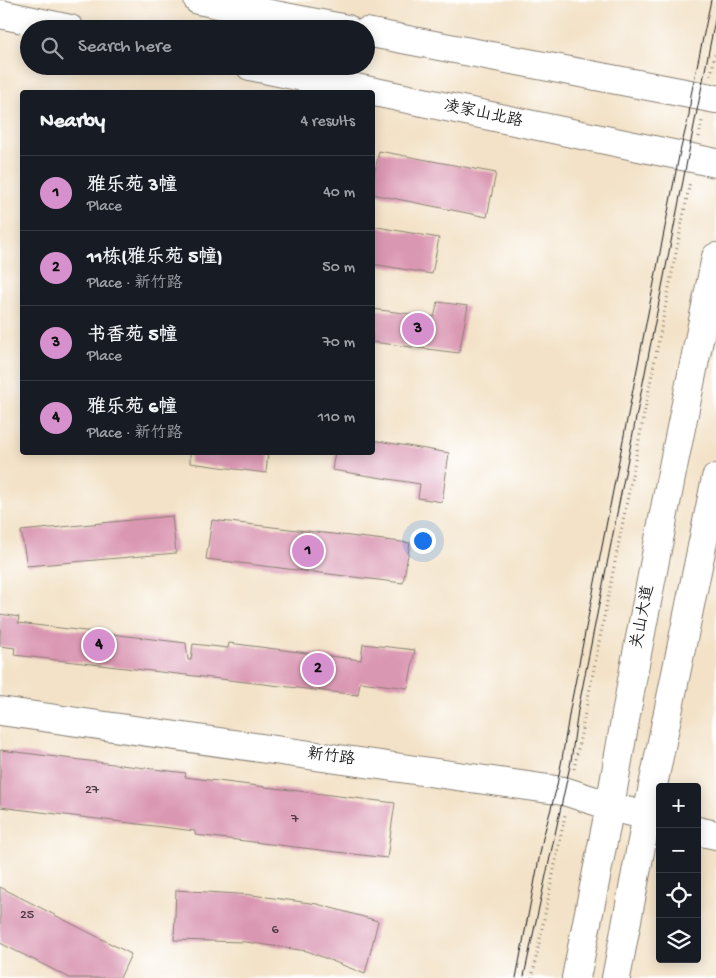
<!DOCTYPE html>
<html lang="en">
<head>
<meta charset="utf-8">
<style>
  :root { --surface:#171b24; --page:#20242c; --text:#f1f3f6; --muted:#9ea1a6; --line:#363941; --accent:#d690ce }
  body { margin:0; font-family:"Gochi Hand","LXGW WenKai TC",sans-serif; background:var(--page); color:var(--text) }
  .controls { position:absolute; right:15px; bottom:15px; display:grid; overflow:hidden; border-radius:5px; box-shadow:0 2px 12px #0003 }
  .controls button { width:45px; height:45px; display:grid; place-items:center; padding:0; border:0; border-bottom:1px solid var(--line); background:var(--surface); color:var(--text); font:25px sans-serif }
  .you { position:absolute; left:422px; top:540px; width:18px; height:18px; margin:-12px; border:4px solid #fff; border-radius:50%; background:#1a73e8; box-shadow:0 0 0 8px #1a73e833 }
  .badge { display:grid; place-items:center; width:32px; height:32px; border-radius:50%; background:var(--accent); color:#111; font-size:16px; font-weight:700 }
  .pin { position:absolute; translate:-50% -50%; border:2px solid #fff; box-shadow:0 1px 5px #0006 }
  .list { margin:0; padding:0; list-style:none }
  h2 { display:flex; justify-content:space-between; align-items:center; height:65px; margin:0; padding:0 20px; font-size:21px }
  h2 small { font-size:16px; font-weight:400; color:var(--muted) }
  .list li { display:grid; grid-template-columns:32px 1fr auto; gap:15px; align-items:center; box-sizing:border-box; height:75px; padding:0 20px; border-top:1px solid var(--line) }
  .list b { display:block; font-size:19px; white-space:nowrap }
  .list p { margin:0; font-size:16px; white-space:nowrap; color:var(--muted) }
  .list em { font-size:16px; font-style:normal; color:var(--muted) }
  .icon { flex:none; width:28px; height:28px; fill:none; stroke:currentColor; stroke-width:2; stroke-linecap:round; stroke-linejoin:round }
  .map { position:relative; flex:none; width:716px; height:978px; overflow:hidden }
  .search { position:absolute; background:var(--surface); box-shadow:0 2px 12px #0003; left:20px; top:20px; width:355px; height:55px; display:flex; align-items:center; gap:12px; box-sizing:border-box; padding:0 18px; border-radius:28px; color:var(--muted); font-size:19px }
  .panel { position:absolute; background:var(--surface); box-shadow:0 2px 12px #0003; left:20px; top:90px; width:355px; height:365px; border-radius:5px }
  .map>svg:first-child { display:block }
  .building { fill:#da97b2 }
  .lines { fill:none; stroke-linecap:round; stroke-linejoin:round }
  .major-casing { stroke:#887f72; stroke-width:30 }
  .path { stroke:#887f72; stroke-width:3; stroke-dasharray:1 4; stroke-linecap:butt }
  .major { stroke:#fff; stroke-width:28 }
  .tram { stroke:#1c1c1c; stroke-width:1 }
  .labels { text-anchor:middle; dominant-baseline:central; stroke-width:4; stroke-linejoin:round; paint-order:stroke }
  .number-label { font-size:14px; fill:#4c3b42 }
  .street-label { font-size:16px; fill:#1c1c1c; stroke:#fff }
</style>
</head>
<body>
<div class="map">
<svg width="716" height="978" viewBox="0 0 716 978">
  <rect width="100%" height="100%" fill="#fff"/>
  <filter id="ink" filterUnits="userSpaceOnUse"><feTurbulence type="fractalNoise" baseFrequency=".02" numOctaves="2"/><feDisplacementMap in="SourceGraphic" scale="10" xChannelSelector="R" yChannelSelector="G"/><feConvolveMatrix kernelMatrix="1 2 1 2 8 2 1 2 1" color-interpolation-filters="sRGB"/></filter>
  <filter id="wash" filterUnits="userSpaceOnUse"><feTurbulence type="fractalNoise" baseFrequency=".0096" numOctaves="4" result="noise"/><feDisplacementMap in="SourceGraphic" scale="20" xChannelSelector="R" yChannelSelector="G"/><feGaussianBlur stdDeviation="1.12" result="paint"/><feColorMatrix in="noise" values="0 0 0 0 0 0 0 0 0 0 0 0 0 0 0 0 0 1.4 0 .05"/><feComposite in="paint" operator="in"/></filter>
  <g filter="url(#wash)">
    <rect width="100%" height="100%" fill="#f3e2c7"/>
    <g id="blocks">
      <!-- building -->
      <g class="building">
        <polygon points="379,151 496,173 487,217 372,194 372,185"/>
        <polygon points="372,226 439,238 432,274 372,264"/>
        <polygon points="438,302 468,306 459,353 372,342 372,309 434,317"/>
        <polygon points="372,440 449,453 442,502 418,498 420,484 332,470 335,452 372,452"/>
        <polygon points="190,452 268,452 266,473 190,463"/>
        <polygon points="172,516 176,553 27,566 21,531"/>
        <polygon points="212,520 410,543 403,583 206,559"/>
        <polygon points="0,614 19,617 18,623 186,643 188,660 191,660 193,644 228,648 229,643 361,660 363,644 415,650 408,688 360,682 358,695 14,655 15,648 0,646"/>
        <polygon points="0,750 186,773 185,777 395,803 387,858 195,835 195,831 0,807"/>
        <polygon points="0,887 131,954 120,978 70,978 0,943"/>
        <polygon points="176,890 252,895 317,904 378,921 365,974 307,951 246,942 174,940"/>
      </g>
    </g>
  </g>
  <g filter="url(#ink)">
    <use href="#blocks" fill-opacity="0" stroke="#887f72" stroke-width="1"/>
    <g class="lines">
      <defs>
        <g id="major">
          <polyline points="198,0 347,29"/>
          <polyline points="0,14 70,29"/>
          <polyline points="366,32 716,99"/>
          <polyline points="250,66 716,163"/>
          <polyline points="0,711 556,790 564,791 623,810 660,819"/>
          <polyline points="697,831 716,835"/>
          <polyline points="576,978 610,806 634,669 673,467 716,257"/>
          <polyline points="616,978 647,815 716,478"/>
        </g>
      </defs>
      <!-- major casing -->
      <use href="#major" class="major-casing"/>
      <!-- path -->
      <g class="path">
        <polyline points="711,75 716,51"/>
        <polyline points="699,137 702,121"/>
        <polyline points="574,769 690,182"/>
        <polyline points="532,978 565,815"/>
      </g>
      <!-- major -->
      <use href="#major" class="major"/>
      <!-- tram -->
      <g class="tram">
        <polyline points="524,976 571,761 578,710 716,15"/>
        <polyline points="516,978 543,838 556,790 562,759 570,709 679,156 689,115 691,95 711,0"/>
      </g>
    </g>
  </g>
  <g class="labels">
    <!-- number labels -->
    <g class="number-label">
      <text x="92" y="790">27</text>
      <text x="295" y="819">7</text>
      <text x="27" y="915">25</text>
      <text x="275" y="930">6</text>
    </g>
    <!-- street labels -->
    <g class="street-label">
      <text transform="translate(483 115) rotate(12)">凌家山北路</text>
      <text transform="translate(644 617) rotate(-79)">关山大道</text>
      <text transform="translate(331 758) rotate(8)">新竹路</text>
    </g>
  </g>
</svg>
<div class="controls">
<button>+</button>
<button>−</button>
<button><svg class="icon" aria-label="locate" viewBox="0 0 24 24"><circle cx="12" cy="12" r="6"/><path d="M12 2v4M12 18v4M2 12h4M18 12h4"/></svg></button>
<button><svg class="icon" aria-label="layers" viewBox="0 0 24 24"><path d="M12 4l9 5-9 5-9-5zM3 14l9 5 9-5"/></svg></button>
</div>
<div class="you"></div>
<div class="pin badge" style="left:308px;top:551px">1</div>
<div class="pin badge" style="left:318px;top:669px">2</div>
<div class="pin badge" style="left:418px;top:329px">3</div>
<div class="pin badge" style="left:99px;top:645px">4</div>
<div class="search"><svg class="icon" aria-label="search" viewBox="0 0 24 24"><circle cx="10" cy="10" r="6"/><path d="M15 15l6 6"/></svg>Search here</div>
<section class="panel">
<h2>Nearby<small>4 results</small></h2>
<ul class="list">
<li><span class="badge">1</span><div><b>雅乐苑 3幢</b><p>Place</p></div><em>40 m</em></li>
<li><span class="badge">2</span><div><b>11栋(雅乐苑 5幢)</b><p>Place · 新竹路</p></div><em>50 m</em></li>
<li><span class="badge">3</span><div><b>书香苑 5幢</b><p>Place</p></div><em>70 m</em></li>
<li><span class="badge">4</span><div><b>雅乐苑 6幢</b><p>Place · 新竹路</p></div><em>110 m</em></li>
</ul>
</section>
</div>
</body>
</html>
